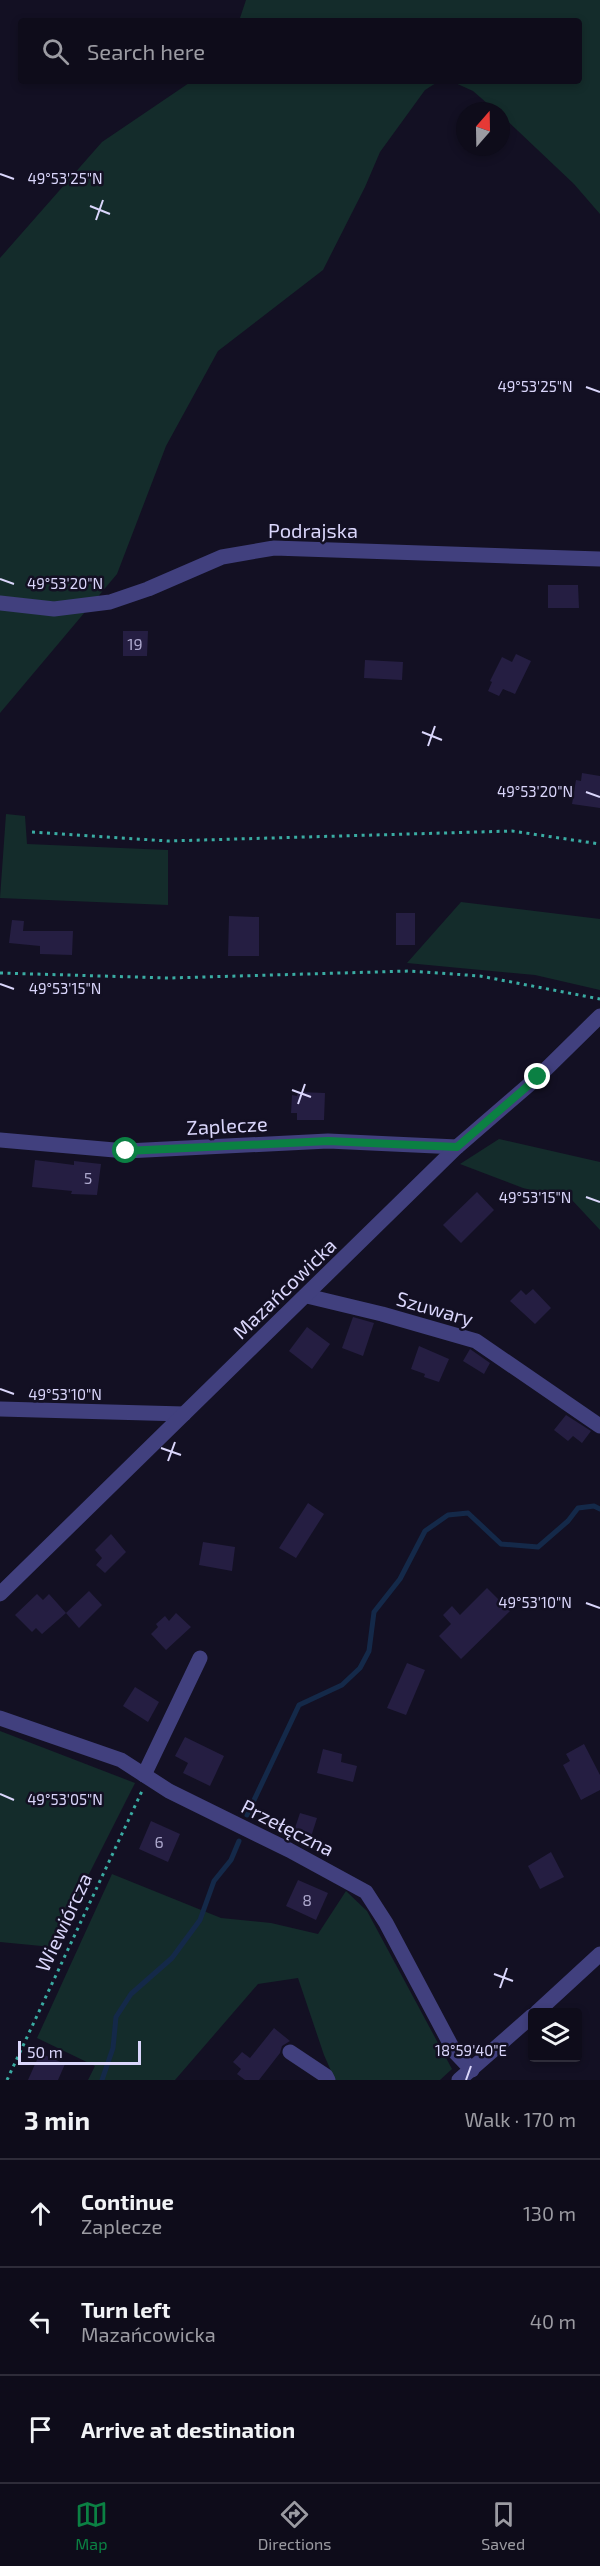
<!DOCTYPE html>
<html lang="en">
<head>
<meta charset="utf-8">
<style>
  :root { --surface:#0e0c1a; --page:#171523; --text:#f1f3f6; --muted:#9b9ba2; --line:#2e2c39; --accent:#0b8043 }
  body { margin:0; font-family:"Exo 2",sans-serif; background:var(--page); color:var(--text) }
  .controls { position:absolute; right:18px; bottom:18px; display:grid; overflow:hidden; border-radius:6px; box-shadow:0 3px 9px #0003 }
  .controls button { width:54px; height:54px; display:grid; place-items:center; padding:0; border:0; border-bottom:2px solid var(--line); background:var(--surface); color:var(--text); font:30px sans-serif }
  .compass { position:absolute; left:456px; top:102px; width:54px; height:54px; border-radius:50%; background:var(--surface); box-shadow:0 3px 9px #0003; rotate:20deg }
  .scale { position:absolute; left:18px; bottom:15px; width:123px; box-sizing:border-box; padding-left:6px; border:3px solid #dad6fb; border-top:0; font-size:16px; line-height:21px; white-space:nowrap; color:#dad6fb; -webkit-text-stroke:4px #131023; paint-order:stroke }
  .stop { position:absolute; width:18px; height:18px; margin:-14px; border:4px solid #0b8043; border-radius:50%; background:#fff }
  .stop.end { background:#0b8043; border-color:#fff; box-shadow:0 2px 6px #0008 }
  .list { margin:0; padding:0; list-style:none }
  h2 { display:flex; justify-content:space-between; align-items:center; height:78px; margin:0; padding:0 24px; font-size:26px }
  h2 small { font-size:20px; font-weight:400; color:var(--muted) }
  .list li { display:grid; grid-template-columns:39px 1fr auto; gap:18px; align-items:center; box-sizing:border-box; height:108px; padding:0 24px; border-top:2px solid var(--line) }
  .list b { display:block; font-size:22px; white-space:nowrap }
  .list p { margin:0; font-size:20px; white-space:nowrap; color:var(--muted) }
  .list em { font-size:20px; font-style:normal; color:var(--muted) }
  .icon { flex:none; width:33px; height:33px; fill:none; stroke:currentColor; stroke-width:2; stroke-linecap:round; stroke-linejoin:round }
  .map { position:relative; flex:none; width:600px; height:2080px; overflow:hidden }
  .search { position:absolute; background:var(--surface); box-shadow:0 3px 9px #0003; left:18px; right:18px; top:18px; height:66px; display:flex; align-items:center; gap:15px; box-sizing:border-box; padding:0 21px; border-radius:6px; color:var(--muted); font-size:22px }
  .sheet { height:402px; background:var(--surface) }
  nav { display:flex; justify-content:space-around; align-items:center; box-sizing:border-box; height:84px; border-top:2px solid var(--line); background:var(--surface); font-size:16px; color:var(--muted) }
  nav a { display:grid; justify-items:center; gap:3px }
  nav .on { color:var(--accent) }
  .map>svg:first-child { display:block }
  .green { fill:#142c2b }
  .lines { fill:none; stroke-linecap:round; stroke-linejoin:round }
  .stream { stroke:#142949; stroke-width:5 }
  .building { fill:#251e42 }
  .path { stroke:#3aaca3; stroke-width:3; stroke-dasharray:3 4.5; stroke-linecap:butt }
  .minor { stroke:#41407e; stroke-width:15 }
  .route { stroke:#0b8043; stroke-width:8 }
  .ticks { fill:none; stroke:#dad6fb; stroke-width:2 }
  .labels { text-anchor:middle; dominant-baseline:central; stroke-width:5; stroke-linejoin:round; paint-order:stroke }
  .number-label { font-size:16px; fill:#ada8cd }
  .street-label { font-size:20px; fill:#dad6fb; stroke:#131023 }
  .ticks-label { font-size:15px; text-anchor:middle; fill:#dad6fb; stroke:#131023; stroke-width:5; stroke-linejoin:round; paint-order:stroke }
</style>
</head>
<body>
<div class="map">
<svg width="600" height="2080" viewBox="0 0 600 2080">
  <rect width="100%" height="100%" fill="#131023"/>
  <!-- green -->
  <g class="green">
    <polygon points="246,0 600,0 600,214 574,184 501,115 501,111 496,111 473,91 451,81 579,81 579,21 239,21"/>
    <polygon points="192,81 448,81 436,83 425,90 380,152 365,187 323,270 218,351 166,446 117,574 0,713 0,258 102,142"/>
    <polygon points="6,814 25,816 27,844 168,850 168,905 0,898"/>
    <polygon points="461,902 600,919 600,990 535,975 407,963"/>
    <polygon points="499,1139 600,1162 600,1230 572,1200 523,1188 460,1164"/>
    <polygon points="0,1731 135,1783 52,1947 0,1942"/>
    <polygon points="112,1874 221,1918 271,1923 318,1934 346,1891 367,1911 452,2069 440,2080 335,2080 324,2055 298,1978 258,1984 175,2080 88,2080 95,2066 37,2038"/>
  </g>
  <g class="lines">
    <!-- stream -->
    <g class="stream">
      <polyline points="247,1815 299,1705 342,1685 360,1668 369,1651 374,1612 400,1579 425,1531 448,1515 468,1513 501,1544 538,1547 568,1521 578,1508 594,1506 600,1509"/>
      <polyline points="102,2080 113,2048 116,2017 131,1994 172,1958 200,1920 214,1881 231,1860 239,1841"/>
    </g>
  </g>
  <!-- building -->
  <g class="building">
    <polygon points="548,585 578,585 579,608 548,608"/>
    <polygon points="123,631 148,631 147,656 123,656"/>
    <polygon points="516,654 531,661 515,694 503,689 499,696 488,691 492,682 490,681 502,657 512,662"/>
    <polygon points="365,660 403,662 402,680 364,678"/>
    <polygon points="582,773 600,776 600,808 572,804 576,780 581,781"/>
    <rect x="396" y="913" width="19" height="32"/>
    <polygon points="229,916 259,917 259,956 228,956"/>
    <polygon points="12,920 24,921 23,931 73,931 72,955 40,954 40,946 9,943"/>
    <polygon points="298,1092 325,1093 324,1120 297,1120 297,1113 291,1113 292,1095 297,1096"/>
    <polygon points="35,1160 74,1165 74,1161 101,1164 97,1195 71,1194 72,1191 32,1187"/>
    <polygon points="477,1192 494,1210 461,1243 443,1225"/>
    <polygon points="533,1289 551,1308 535,1324 510,1301 521,1290 526,1295"/>
    <polygon points="353,1317 374,1323 363,1356 342,1348"/>
    <polygon points="307,1327 330,1344 312,1369 289,1351"/>
    <polygon points="419,1346 449,1359 439,1382 424,1377 425,1374 411,1369"/>
    <polygon points="470,1349 490,1363 484,1374 463,1361"/>
    <polygon points="566,1415 591,1431 582,1443 573,1436 568,1441 554,1430"/>
    <polygon points="308,1503 324,1514 296,1558 279,1548"/>
    <polygon points="111,1534 126,1552 105,1573 96,1565 102,1558 95,1550"/>
    <polygon points="203,1542 235,1547 232,1571 199,1565"/>
    <polygon points="487,1588 510,1611 461,1659 439,1636 451,1624 443,1615 452,1606 460,1615"/>
    <polygon points="89,1591 102,1605 79,1628 66,1613"/>
    <polygon points="37,1594 43,1600 49,1594 66,1613 42,1634 36,1628 32,1632 15,1615"/>
    <polygon points="176,1613 191,1627 166,1650 151,1634 158,1627 156,1624 165,1616 169,1621"/>
    <polygon points="407,1663 425,1670 406,1715 387,1708"/>
    <polygon points="135,1687 159,1702 148,1722 123,1706"/>
    <polygon points="185,1737 224,1756 210,1786 183,1773 188,1763 175,1756"/>
    <polygon points="584,1744 600,1775 600,1790 581,1800 563,1765 570,1761 566,1754"/>
    <polygon points="323,1749 342,1754 341,1762 357,1766 353,1782 317,1773"/>
    <polygon points="300,1813 317,1818 311,1837 294,1831"/>
    <polygon points="151,1821 180,1834 168,1862 139,1849"/>
    <polygon points="551,1852 564,1877 540,1889 528,1866"/>
    <polygon points="298,1880 328,1893 316,1920 286,1906"/>
    <polygon points="274,2028 290,2041 282,2046 280,2053 259,2080 245,2080 237,2074 241,2069 233,2062 242,2052 250,2058"/>
    <polygon points="40,2053 65,2064 58,2080 28,2080"/>
  </g>
  <g class="lines">
    <!-- path -->
    <g class="path">
      <polyline points="32,832 168,841 512,831 600,844"/>
      <polyline points="0,973 169,978 410,971 480,976 600,999"/>
      <polyline points="7,2080 142,1791"/>
    </g>
    <!-- minor -->
    <g class="minor">
      <polyline points="0,603 54,609 110,602 148,589 222,557 274,548 600,559"/>
      <polyline points="0,1140 126,1151 328,1141 457,1147"/>
      <polyline points="307,1296 382,1314 476,1341 600,1426"/>
      <polyline points="0,1409 184,1414"/>
      <polyline points="0,1594 457,1147 538,1077 600,1016"/>
      <polyline points="0,1718 121,1760 169,1791 289,1850 366,1892 386,1923 454,2051 472,2070"/>
      <polyline points="144,1775 200,1658"/>
      <polyline points="537,2012 600,1954"/>
      <polyline points="290,2052 326,2076 328,2080"/>
      <polyline points="459,2080 532,2016"/>
    </g>
  </g>
  <g class="lines">
    <!-- route -->
    <polyline class="route" points="126,1151 328,1141 457,1147 538,1077"/>
  </g>
  <!-- ticks -->
  <path class="ticks" d="M 0,174 L 14,179M 90,206 L 110,214M 96,220 L 103,200M 586,387 L 600,392M 0,579 L 14,584M 422,732 L 442,740M 428,746 L 435,726M 586,792 L 600,797M 0,984 L 14,989M 292,1090 L 311,1097M 298,1104 L 305,1084M 586,1197 L 600,1202M 0,1389 L 14,1394M 161,1448 L 181,1455M 168,1461 L 175,1442M 586,1603 L 600,1608M 0,1794 L 14,1800M 494,1974 L 513,1981M 500,1988 L 507,1968M 466,2080 L 471,2066"/>
  <g class="labels">
    <!-- number labels -->
    <g class="number-label">
      <text x="135" y="643">19</text>
      <text x="88" y="1177">5</text>
      <text x="159" y="1841">6</text>
      <text x="307" y="1899">8</text>
    </g>
    <!-- street labels -->
    <g class="street-label">
      <text x="313" y="530">Podrajska</text>
      <text transform="translate(227 1125) rotate(-3)">Zaplecze</text>
      <text transform="translate(284 1288) rotate(-44)">Mazańcowicka</text>
      <text transform="translate(435 1308) rotate(16)">Szuwary</text>
      <text transform="translate(288 1827) rotate(27)">Przełęczna</text>
      <text transform="translate(63 1922) rotate(-65)">Wiewiórcza</text>
    </g>
  </g>
  <g class="ticks-label">
    <text x="65" y="184">49°53'25"N</text>
    <text x="535" y="392">49°53'25"N</text>
    <text x="65" y="589">49°53'20"N</text>
    <text x="535" y="797">49°53'20"N</text>
    <text x="65" y="994">49°53'15"N</text>
    <text x="535" y="1203">49°53'15"N</text>
    <text x="65" y="1400">49°53'10"N</text>
    <text x="535" y="1608">49°53'10"N</text>
    <text x="65" y="1805">49°53'05"N</text>
    <text x="471" y="2056">18°59'40"E</text>
  </g>
</svg>
<div class="controls">
<button><svg class="icon" aria-label="layers" viewBox="0 0 24 24"><path d="M12 4l9 5-9 5-9-5zM3 14l9 5 9-5"/></svg></button>
</div>
<svg class="compass" viewBox="-18 -18 36 36"><path d="M0-13l5 13h-10z" fill="#e53935"/><path d="M0 13l5-13h-10z" fill="#9b9ba2"/></svg>
<div class="scale">50 m</div>
<div class="stop" style="left:126px;top:1151px"></div>
<div class="stop end" style="left:538px;top:1077px"></div>
<div class="search"><svg class="icon" aria-label="search" viewBox="0 0 24 24"><circle cx="10" cy="10" r="6"/><path d="M15 15l6 6"/></svg>Search here</div>
</div>
<section class="sheet">
<h2>3 min<small>Walk · 170 m</small></h2>
<ul class="list">
<li><svg class="icon" aria-label="ahead" viewBox="0 0 24 24"><path d="M12 20V5M6 11l6-6 6 6"/></svg><div><b>Continue</b><p>Zaplecze</p></div><em>130 m</em></li>
<li><svg class="icon" aria-label="left" viewBox="0 0 24 24"><path d="M17 20v-9H6M10 6l-5 5 5 5"/></svg><div><b>Turn left</b><p>Mazańcowicka</p></div><em>40 m</em></li>
<li><svg class="icon" aria-label="arrive" viewBox="0 0 24 24"><path d="M6 21V4h12l-3 4 3 4H6"/></svg><div><b>Arrive at destination</b></div></li>
</ul>
</section>
<nav>
<a class="on"><svg class="icon" aria-label="map" viewBox="0 0 24 24"><path d="M3 6l6-2 6 2 6-2v14l-6 2-6-2-6 2zM9 4v14M15 6v14"/></svg>Map</a>
<a><svg class="icon" aria-label="directions" viewBox="0 0 24 24"><path d="M12 3l9 9-9 9-9-9zM9 14v-3h6M13 9l2 2-2 2"/></svg>Directions</a>
<a><svg class="icon" aria-label="saved" viewBox="0 0 24 24"><path d="M7 4h10v16l-5-4-5 4z"/></svg>Saved</a>
</nav>
</body>
</html>
